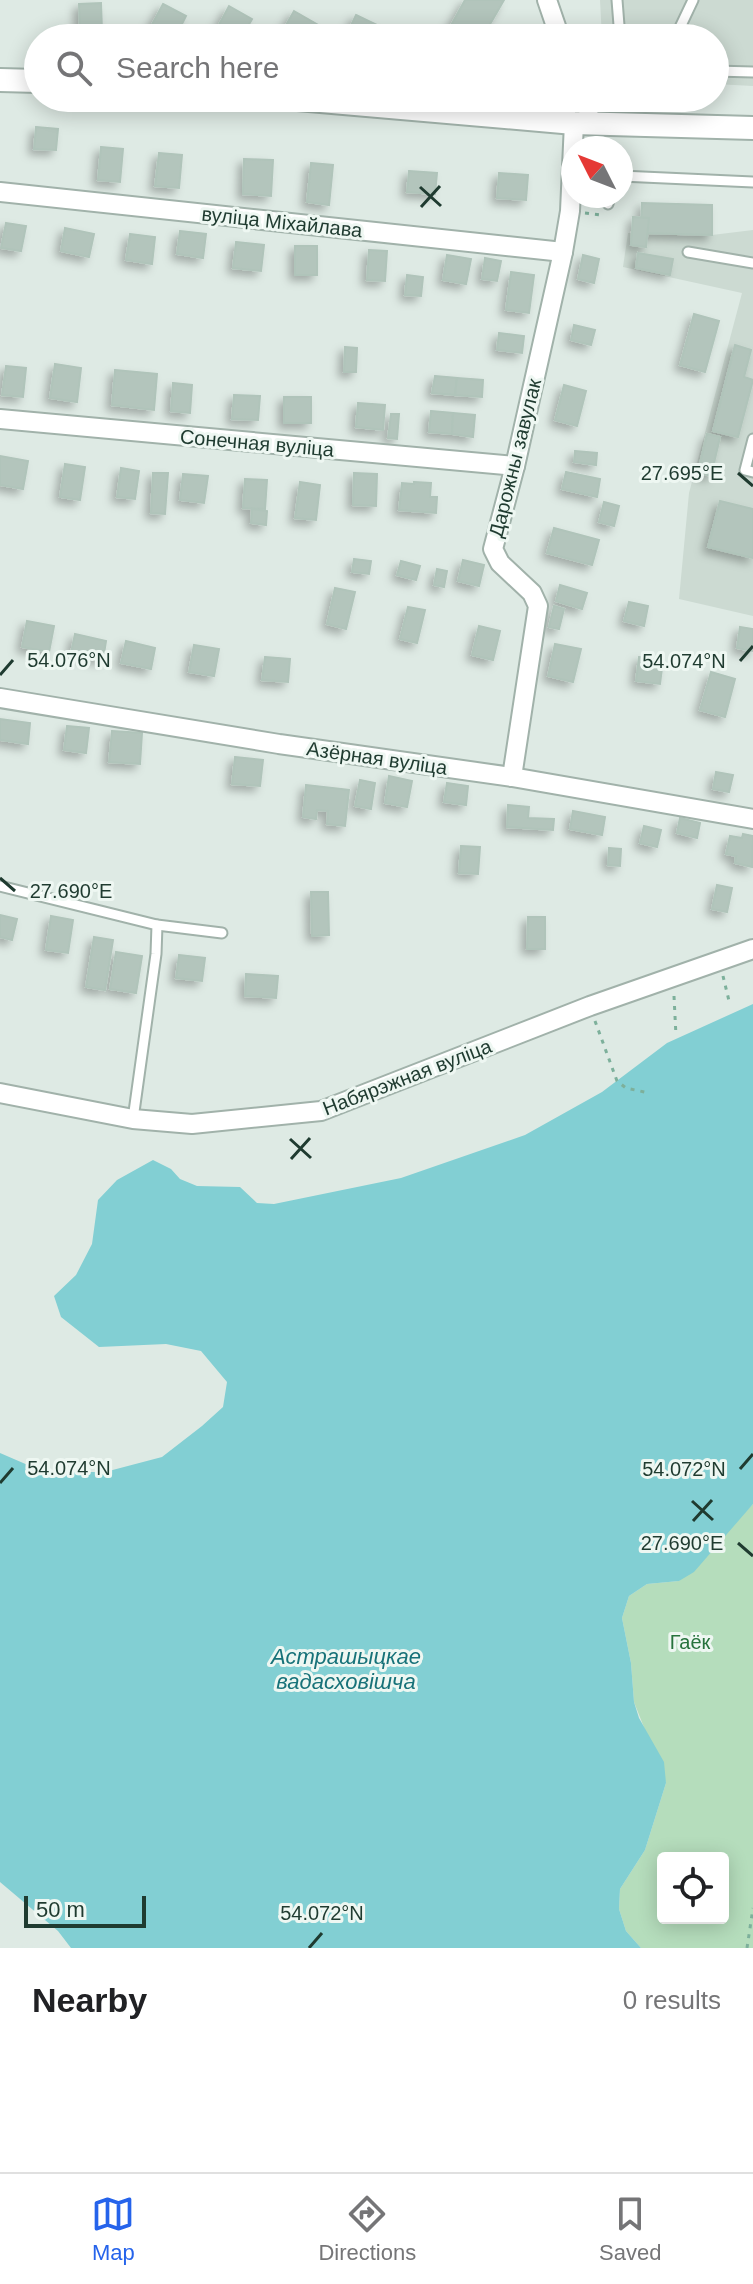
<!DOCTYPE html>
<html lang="en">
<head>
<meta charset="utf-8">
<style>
  :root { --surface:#fff; --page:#f6f6f6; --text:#202124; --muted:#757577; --line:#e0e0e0; --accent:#2563eb }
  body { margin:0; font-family:Helvetica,sans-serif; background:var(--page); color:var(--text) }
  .controls { position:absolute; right:24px; bottom:24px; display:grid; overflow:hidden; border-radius:8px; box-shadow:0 4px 20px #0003 }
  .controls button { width:72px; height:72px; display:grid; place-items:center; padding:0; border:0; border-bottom:2px solid var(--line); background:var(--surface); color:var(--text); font:40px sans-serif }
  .compass { position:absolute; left:561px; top:136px; width:72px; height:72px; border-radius:50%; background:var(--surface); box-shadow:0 4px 20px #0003; rotate:312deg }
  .scale { position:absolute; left:24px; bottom:20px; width:122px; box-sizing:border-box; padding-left:8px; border:4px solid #1f3b30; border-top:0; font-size:22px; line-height:28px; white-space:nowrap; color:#1f3b30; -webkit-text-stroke:6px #eef7f2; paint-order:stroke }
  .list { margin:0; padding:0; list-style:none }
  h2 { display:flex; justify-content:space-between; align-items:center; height:104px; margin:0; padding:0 32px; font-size:34px }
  h2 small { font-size:26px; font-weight:400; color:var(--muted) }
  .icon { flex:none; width:44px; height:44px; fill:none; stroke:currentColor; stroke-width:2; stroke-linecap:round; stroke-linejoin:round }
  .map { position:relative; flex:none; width:753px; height:1948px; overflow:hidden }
  .search { position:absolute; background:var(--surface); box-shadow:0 4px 20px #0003; left:24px; right:24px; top:24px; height:88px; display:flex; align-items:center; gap:20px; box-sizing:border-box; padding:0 28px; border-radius:44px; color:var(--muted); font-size:30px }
  .sheet { height:224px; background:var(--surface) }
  nav { display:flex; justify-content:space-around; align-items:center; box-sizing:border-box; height:112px; border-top:2px solid var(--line); background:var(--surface); font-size:22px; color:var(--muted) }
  nav a { display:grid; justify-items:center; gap:4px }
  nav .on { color:var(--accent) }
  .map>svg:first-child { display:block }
  .built { fill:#ccdad2 }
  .green { fill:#b5ddbc; fill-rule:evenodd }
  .water { fill:#82cfd3 }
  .building { fill:#b3c5bc; stroke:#b0c4ba; stroke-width:2; filter:url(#shadow) }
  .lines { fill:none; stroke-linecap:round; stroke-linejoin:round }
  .service-casing { stroke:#a1b2aa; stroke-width:13 }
  .minor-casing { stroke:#a1b2aa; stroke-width:22 }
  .tertiary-casing { stroke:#a1b2aa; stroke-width:26 }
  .path { stroke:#7db09b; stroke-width:3; stroke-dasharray:4 6; stroke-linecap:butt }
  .service { stroke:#fff; stroke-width:9 }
  .minor { stroke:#fff; stroke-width:18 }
  .tertiary { stroke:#fff; stroke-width:22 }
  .ticks { fill:none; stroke:#1f3b30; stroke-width:3 }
  .labels { text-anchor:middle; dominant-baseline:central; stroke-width:6; stroke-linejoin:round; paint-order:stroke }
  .street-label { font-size:20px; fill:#1f3b30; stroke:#eef7f2 }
  .park-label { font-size:20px; fill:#27733d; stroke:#eef7f2 }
  .water-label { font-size:22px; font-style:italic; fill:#177279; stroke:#eef7f2 }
  .ticks-label { font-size:20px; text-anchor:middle; fill:#1f3b30; stroke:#eef7f2; stroke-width:6; stroke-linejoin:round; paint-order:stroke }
</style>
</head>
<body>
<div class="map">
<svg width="753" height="1948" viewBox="0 0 753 1948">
  <defs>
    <filter id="shadow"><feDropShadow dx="-5" dy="5" stdDeviation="4" flood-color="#0004"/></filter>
  </defs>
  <rect width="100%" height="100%" fill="#deeae4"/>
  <!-- built -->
  <g class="built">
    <polygon points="600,0 753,0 753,86 715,84 715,38 602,38"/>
    <polygon points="753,230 753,616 679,599 689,493 742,293 623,267 628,233 712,235"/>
  </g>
  <!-- green -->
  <path class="green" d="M 753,1504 L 753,1948 L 641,1948 L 626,1931 L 619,1909 L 620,1889 L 645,1850 L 666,1783 L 634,1702 L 631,1663 L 622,1618 L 629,1596 L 647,1584 L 679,1581 ZM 663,1858 L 723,1858 L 723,1918 L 663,1918 Z"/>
  <!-- water -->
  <polygon class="water" points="753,1004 753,1504 694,1572 679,1581 647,1584 629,1596 622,1618 631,1663 634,1702 639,1718 664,1762 666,1783 645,1850 620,1889 619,1909 626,1931 641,1948 71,1948 58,1931 0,1882 0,1453 44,1472 105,1472 162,1457 202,1426 223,1407 227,1382 201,1351 166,1344 99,1347 61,1317 54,1296 76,1275 92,1244 98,1200 117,1180 153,1160 171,1169 180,1179 197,1186 240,1187 257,1203 274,1204 401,1178 525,1135 602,1092 667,1043"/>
  <!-- building -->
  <g class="building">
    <polygon points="465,0 504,0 482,38 444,38"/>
    <polygon points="101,3 102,31 80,32 79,4"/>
    <polygon points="163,4 186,16 175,38 165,38 149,30"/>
    <polygon points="229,6 252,19 241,38 226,38 215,32"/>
    <polygon points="294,11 318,25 311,38 287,38 281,34"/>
    <polygon points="356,15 379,26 373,38 345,38"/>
    <polygon points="36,127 58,129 56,150 34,149"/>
    <polygon points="101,147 123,149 120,182 98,180"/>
    <polygon points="159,153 182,155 179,188 155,186"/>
    <polygon points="244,159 273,160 271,196 243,194"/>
    <polygon points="311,163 333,165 329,205 307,202"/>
    <polygon points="409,171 437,173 435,194 407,192"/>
    <polygon points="499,173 528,175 526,200 497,198"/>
    <polygon points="642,203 712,205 712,235 641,233"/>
    <polygon points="633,217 649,218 646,247 631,245"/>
    <polygon points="6,223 26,226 21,251 1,248"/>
    <polygon points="65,228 94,234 89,257 61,251"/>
    <polygon points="180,231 206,234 203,258 177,254"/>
    <polygon points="130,234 155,237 152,264 126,260"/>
    <polygon points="236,242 264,245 261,271 233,268"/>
    <rect x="295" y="246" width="22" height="29"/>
    <polygon points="369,250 387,251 385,281 367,280"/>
    <polygon points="638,253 673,259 670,275 636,268"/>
    <polygon points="447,255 471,259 466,284 443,280"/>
    <polygon points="583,255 599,259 594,283 578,279"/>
    <polygon points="485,258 501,261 497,281 482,279"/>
    <polygon points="511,272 534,275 529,313 506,310"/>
    <polygon points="407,275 423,277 421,296 405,295"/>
    <polygon points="694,314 719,321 705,372 680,365"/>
    <polygon points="574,325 595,330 591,345 571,340"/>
    <polygon points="499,333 524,336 522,353 497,350"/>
    <polygon points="735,345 751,350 744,377 753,380 738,437 713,431"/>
    <polygon points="345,347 357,348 356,372 344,372"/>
    <polygon points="55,364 81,368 77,402 50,398"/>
    <polygon points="6,366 26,368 23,397 2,395"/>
    <polygon points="115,370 157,374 154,410 112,405"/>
    <polygon points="435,376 457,378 455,395 432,393"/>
    <polygon points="457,378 483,380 482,397 455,395"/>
    <polygon points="173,383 192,385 190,413 171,411"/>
    <polygon points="564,385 586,391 577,426 555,420"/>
    <polygon points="234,395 260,396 258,420 232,419"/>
    <rect x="284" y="397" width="27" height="26"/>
    <polygon points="358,403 385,405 383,430 356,427"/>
    <polygon points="431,411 453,413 452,434 429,432"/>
    <polygon points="453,413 475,415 473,437 452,434"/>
    <polygon points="391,414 399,414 397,439 388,438"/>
    <polygon points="707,434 720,437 711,476 698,472"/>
    <polygon points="575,451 597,453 596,465 574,462"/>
    <polygon points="0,456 28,461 23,489 0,485"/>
    <polygon points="65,464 85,467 80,500 60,497"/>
    <polygon points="121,468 139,471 135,499 117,497"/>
    <polygon points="566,472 600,479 597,497 562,489"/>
    <polygon points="153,473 168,473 165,514 151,513"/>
    <polygon points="354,473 377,474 376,506 353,505"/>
    <polygon points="183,474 208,476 204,503 180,500"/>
    <polygon points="245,479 267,480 265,509 243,508"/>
    <polygon points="300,482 320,485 316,520 295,518"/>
    <polygon points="414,482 431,483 430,497 437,497 436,513 399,510 402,483 414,484"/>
    <polygon points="720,501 753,509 753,558 708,547"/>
    <polygon points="604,502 619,506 614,526 599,522"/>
    <polygon points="252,509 267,511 266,525 251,523"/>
    <polygon points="554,528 599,540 592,565 547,553"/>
    <polygon points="354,559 371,561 369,574 352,572"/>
    <polygon points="463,560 484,565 479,586 458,581"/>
    <polygon points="401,561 420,566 416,580 397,575"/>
    <polygon points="437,569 447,571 444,587 434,585"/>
    <polygon points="560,585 587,593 582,609 556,601"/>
    <polygon points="335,588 355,592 346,629 327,624"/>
    <polygon points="629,602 648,606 644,626 624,621"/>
    <polygon points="554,606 564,609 559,629 549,627"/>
    <polygon points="408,607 425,610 417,643 400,639"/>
    <polygon points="27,621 54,626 49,652 22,647"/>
    <polygon points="479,626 500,631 493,660 472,655"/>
    <polygon points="740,627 753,629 753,651 737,648"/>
    <polygon points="75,634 106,641 103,660 71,653"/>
    <polygon points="126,641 155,648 151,669 121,663"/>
    <polygon points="555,644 581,649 573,682 548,676"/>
    <polygon points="194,645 219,649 214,676 189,672"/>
    <polygon points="265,657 290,659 288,682 262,680"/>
    <polygon points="639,657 663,660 660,684 636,681"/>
    <polygon points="711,672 735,679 725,717 700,710"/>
    <polygon points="0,719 30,723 28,744 0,740"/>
    <polygon points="67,726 89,728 86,753 64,750"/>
    <polygon points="112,731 142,733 140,764 109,762"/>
    <polygon points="235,757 263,760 260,786 232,784"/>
    <polygon points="716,772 733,775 729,792 713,789"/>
    <polygon points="389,776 412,781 407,807 385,803"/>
    <polygon points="360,780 375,783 371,809 355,806"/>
    <polygon points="447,783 468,786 466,805 444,802"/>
    <polygon points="306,785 349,790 345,826 327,824 328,811 317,810 316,819 303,817"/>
    <polygon points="508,805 529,807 528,818 554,819 553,830 507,827"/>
    <polygon points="573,811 605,817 602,835 570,829"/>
    <polygon points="680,818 700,823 697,838 677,833"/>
    <polygon points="644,826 661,830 657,847 640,843"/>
    <polygon points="743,834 753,836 752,867 735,863 736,856 726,854 730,836 742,838"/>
    <polygon points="461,846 480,847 478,874 459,873"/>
    <polygon points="609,848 621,849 620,866 608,865"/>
    <polygon points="717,885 732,888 727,912 712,909"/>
    <polygon points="311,892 328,892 329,935 312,936"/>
    <polygon points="0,915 17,919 12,940 0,937"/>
    <polygon points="51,916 73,920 68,953 46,950"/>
    <polygon points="528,917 545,917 545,949 527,949"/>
    <polygon points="94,937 113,940 105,990 86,987"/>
    <polygon points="116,952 142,956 136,993 110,989"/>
    <polygon points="179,955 205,958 202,981 176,978"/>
    <polygon points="246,974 278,976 276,998 245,996"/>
  </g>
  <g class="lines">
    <defs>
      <g id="service">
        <polyline points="617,0 620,38"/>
        <polyline points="675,38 693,0"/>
        <polyline points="715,71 753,72"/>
        <polyline points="621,176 753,182"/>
        <polyline points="608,204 610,196"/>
        <polyline points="688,252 753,263"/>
        <polyline points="753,439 745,470 753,472"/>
        <polyline points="0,886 157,925 156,954 133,1119"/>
        <polyline points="157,925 222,933"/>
      </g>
      <g id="minor">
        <polyline points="547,0 560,38"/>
        <polyline points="588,122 589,98"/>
        <polyline points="0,192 563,252"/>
        <polyline points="0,419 515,466"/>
        <polyline points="0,698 279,744 512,777 753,819"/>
        <polyline points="512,777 538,606 532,593 500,563 493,549 515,466 563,252 570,211 574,123"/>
        <polyline points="0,1093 133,1119 192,1124 321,1111 590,1006 753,949"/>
      </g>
      <g id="tertiary">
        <polyline points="0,80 38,81"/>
        <polyline points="286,98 574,123 753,128"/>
      </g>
    </defs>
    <!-- service casing -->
    <use href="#service" class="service-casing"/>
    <!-- minor casing -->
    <use href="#minor" class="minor-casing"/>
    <!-- tertiary casing -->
    <use href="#tertiary" class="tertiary-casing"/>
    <!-- path -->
    <g class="path">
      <polyline points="585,213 602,215"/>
      <polyline points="723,976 730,1005"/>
      <polyline points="674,996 676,1036"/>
      <polyline points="595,1021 617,1081 626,1088 649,1093"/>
      <polyline points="747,1948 753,1908"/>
    </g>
    <!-- service -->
    <use href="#service" class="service"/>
    <!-- minor -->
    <use href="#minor" class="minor"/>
    <!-- tertiary -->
    <use href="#tertiary" class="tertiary"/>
  </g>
  <!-- ticks -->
  <path class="ticks" d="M 420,187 L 441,206M 421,207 L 440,186M 738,473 L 753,486M 740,661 L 753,646M 0,675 L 13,660M 0,878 L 15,891M 290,1139 L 311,1158M 291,1159 L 310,1138M 740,1469 L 753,1454M 0,1483 L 13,1468M 692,1501 L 713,1520M 693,1521 L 712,1500M 738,1543 L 753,1556M 309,1948 L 322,1933"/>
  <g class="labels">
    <!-- street labels -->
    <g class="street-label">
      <text transform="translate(282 222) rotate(6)">вуліца Міхайлава</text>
      <text transform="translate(257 443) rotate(5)">Сонечная вуліца</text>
      <text transform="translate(515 458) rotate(-76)">Дарожны завулак</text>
      <text transform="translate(377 758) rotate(8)">Азёрная вуліца</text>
      <text transform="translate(407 1077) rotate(-21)">Набярэжная вуліца</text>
    </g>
    <!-- park labels -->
    <g class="park-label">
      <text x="690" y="1642">Гаёк</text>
    </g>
    <!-- water labels -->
    <g class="water-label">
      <text x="346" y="1656">Астрашыцкае<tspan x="346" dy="25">вадасховішча</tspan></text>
    </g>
  </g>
  <g class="ticks-label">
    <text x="682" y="480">27.695°E</text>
    <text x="69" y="667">54.076°N</text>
    <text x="684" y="668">54.074°N</text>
    <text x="71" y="898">27.690°E</text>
    <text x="69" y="1475">54.074°N</text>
    <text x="684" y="1476">54.072°N</text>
    <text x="682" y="1550">27.690°E</text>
    <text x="322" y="1920">54.072°N</text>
  </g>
</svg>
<div class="controls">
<button><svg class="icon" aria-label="locate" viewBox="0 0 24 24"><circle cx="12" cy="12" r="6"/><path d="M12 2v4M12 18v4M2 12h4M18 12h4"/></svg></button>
</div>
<svg class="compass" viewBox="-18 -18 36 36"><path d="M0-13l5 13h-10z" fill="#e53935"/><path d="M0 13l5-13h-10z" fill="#757577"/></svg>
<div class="scale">50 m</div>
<div class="search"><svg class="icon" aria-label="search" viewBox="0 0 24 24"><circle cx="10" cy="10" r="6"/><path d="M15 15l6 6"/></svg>Search here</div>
</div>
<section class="sheet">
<h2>Nearby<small>0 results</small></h2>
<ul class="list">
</ul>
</section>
<nav>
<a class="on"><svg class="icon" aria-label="map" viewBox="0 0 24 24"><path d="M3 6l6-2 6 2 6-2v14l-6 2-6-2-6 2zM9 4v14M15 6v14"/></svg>Map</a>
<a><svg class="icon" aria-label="directions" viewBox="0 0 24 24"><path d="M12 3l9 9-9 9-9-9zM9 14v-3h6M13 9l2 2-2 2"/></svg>Directions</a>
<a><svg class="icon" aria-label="saved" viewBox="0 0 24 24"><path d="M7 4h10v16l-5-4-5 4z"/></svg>Saved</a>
</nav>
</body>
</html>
